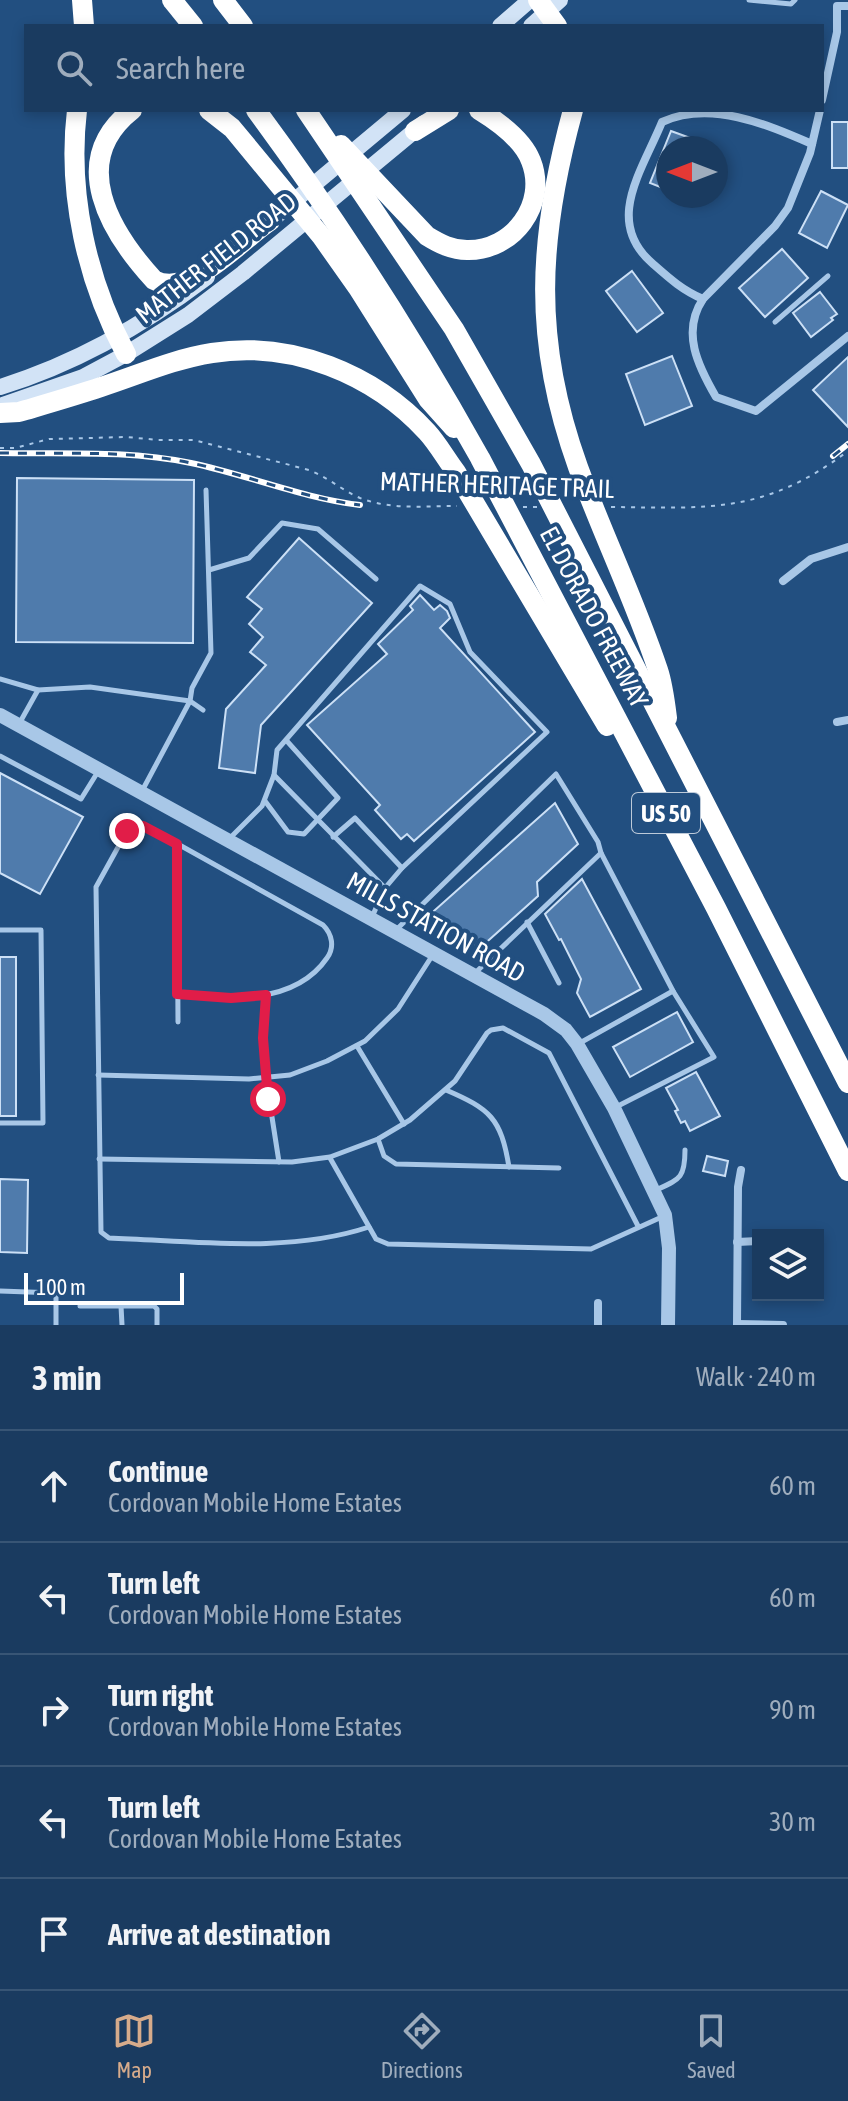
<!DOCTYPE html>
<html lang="en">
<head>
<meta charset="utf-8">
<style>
  :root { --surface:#1a3b60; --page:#274669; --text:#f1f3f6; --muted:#9fadbd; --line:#385575; --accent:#d6ab8b }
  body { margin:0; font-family:"Asap Condensed",sans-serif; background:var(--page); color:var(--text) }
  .controls { position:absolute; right:24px; bottom:24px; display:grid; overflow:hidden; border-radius:0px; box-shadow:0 4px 12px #0003 }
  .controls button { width:72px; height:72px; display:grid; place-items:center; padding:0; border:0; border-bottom:2px solid var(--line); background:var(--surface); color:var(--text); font:40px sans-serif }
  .compass { position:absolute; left:656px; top:136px; width:72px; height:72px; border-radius:50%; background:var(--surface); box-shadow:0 4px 12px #0003; rotate:270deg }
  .scale { position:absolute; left:24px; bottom:20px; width:160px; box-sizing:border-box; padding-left:8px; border:4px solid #fff; border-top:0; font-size:22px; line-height:28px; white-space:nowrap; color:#fff; -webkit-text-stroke:6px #224f80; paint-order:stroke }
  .stop { position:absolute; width:24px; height:24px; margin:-18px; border:6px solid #e11d48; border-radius:50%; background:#fff }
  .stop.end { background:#e11d48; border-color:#fff; box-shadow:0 2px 8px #0008 }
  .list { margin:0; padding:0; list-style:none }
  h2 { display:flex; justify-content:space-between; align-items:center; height:104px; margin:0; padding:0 32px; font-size:34px }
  h2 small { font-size:26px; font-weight:400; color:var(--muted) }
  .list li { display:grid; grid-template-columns:52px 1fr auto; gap:24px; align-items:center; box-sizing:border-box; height:112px; padding:0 32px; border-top:2px solid var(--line) }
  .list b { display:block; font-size:30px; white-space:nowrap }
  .list p { margin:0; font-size:26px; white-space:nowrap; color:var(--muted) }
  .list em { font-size:26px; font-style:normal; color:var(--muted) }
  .icon { flex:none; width:44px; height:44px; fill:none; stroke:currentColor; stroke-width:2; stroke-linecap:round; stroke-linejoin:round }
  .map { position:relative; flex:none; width:848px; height:1325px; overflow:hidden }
  .search { position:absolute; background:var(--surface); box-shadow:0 4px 12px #0003; left:24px; right:24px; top:24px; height:88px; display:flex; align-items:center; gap:20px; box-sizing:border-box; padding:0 28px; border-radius:0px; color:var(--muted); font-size:30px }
  .sheet { height:664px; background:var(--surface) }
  nav { display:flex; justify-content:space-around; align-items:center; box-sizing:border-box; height:112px; border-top:2px solid var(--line); background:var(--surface); font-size:22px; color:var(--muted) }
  nav a { display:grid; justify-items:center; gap:4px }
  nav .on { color:var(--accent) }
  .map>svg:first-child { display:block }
  .building { fill:#4f7bac; stroke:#cce0f6; stroke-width:2 }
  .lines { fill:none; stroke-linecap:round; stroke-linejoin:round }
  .path { stroke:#a8c7e7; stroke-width:2; stroke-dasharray:4 6; stroke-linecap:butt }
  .service { stroke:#a8c7e7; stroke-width:5 }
  .minor { stroke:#a8c7e7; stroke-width:8 }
  .tertiary { stroke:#a8c7e7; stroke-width:14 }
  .secondary { stroke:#d2e3f6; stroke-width:16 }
  .motorway { stroke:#fff; stroke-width:20 }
  .rail-casing { stroke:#fff; stroke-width:6 }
  .rail { stroke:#224f80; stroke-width:3; stroke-dasharray:9; stroke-linecap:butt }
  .route { stroke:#e11d48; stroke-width:10 }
  .labels { text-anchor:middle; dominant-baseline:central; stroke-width:8; stroke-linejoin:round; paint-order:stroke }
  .shield { fill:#224f80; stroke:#bdcad9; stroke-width:2 }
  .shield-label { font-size:24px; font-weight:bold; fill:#fff }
  .street-label { font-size:26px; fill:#fff; stroke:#224f80 }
</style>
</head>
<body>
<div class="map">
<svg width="848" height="1325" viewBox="0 0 848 1325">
  <rect width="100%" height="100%" fill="#224f80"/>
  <!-- building -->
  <g class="building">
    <rect x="832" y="122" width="16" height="46"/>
    <polygon points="671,131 715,147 668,148 668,190 650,183"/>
    <polygon points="821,191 848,205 827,248 799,233"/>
    <polygon points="782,249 808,278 765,317 739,288"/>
    <polygon points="632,271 663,313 637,332 606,291"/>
    <polygon points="820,292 837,314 831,318 833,320 811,337 793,313"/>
    <polygon points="672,356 692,406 645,425 626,374"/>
    <polygon points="848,357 848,427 813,390"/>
    <polygon points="17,478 194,480 193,643 16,642"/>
    <polygon points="299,538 372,603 261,725 255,773 219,768 226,709 266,665 250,652 263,637 249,624 262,609 247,597"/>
    <polygon points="420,595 434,610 440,605 447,611 450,618 440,628 535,732 414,841 407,834 401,839 375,810 380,805 307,725 387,654 378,644 413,610 410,606"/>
    <polygon points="0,773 83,817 40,894 0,873"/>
    <polygon points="555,803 578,844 537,882 538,896 480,948 426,918"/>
    <polygon points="582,879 641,989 590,1017 577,993 581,979 561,939 559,940 545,914"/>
    <rect x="0" y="957" width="16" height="159"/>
    <polygon points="677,1012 693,1042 630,1077 613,1047"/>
    <polygon points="696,1072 720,1116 690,1131 685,1121 681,1123 675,1111 678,1110 666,1088"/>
    <polygon points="707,1156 728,1161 725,1176 703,1171"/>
    <polygon points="0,1179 28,1180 27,1253 0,1252"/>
  </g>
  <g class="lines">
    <!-- path -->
    <g class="path">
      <path d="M 0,448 L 15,448 L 49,439 L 127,437 L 158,440 L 194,440 L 309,470 C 327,477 342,490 360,498 C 390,510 425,506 457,506"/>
      <polyline points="523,507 537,507"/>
      <path d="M 611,507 C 710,508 764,514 848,451"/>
    </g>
    <!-- service -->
    <g class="service">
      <polyline points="749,0 791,4 795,0"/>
      <polyline points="775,322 828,276"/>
      <polyline points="209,570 249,558 282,523 318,529 376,579"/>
      <polyline points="0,679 38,690 90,687 190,701 203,710"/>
      <polyline points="19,724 38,690"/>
      <polyline points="0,756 81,799 99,770"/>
      <polyline points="274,775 385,888"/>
      <polyline points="142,791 190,701 192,688 211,653 206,490"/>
      <polyline points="265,801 288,832 304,834 338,798 286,740"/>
      <polyline points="333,837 355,818 402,868"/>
      <polyline points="229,839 262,806 274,775 277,750 420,586 450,604 470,652 547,732 402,868 385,888 372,917"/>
      <polyline points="177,844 178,1022"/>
      <polyline points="527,922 559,983"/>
      <polyline points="0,930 41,930 43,1123 0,1123"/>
      <polyline points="395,931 556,774 598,842 601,853 673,991 714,1057 614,1108"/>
      <polyline points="474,974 601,853"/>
      <path d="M 177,994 C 227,999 294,1006 327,958 C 335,947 332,934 323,925 L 149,828 L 138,826 L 127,831 L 96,887 L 101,1232 L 109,1238 C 195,1241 287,1254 369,1227"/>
      <polyline points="266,995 264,1066 279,1162"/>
      <polyline points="578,1044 673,991"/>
      <polyline points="357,1046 404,1124"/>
      <polyline points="98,1075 249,1079 290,1075 327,1061 365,1041 398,1009 432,956"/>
      <path d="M 446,1090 C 490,1109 501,1118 509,1167"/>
      <polyline points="378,1139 384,1156 396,1164 559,1168"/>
      <polyline points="330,1158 376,1239 388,1244 591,1249 664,1216"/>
      <polyline points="99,1159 292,1162 330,1157 378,1139 410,1120 455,1081 487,1033 491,1030 503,1028 549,1053 638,1226"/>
      <path d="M 656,1190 C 680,1179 685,1178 685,1150"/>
      <polyline points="0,1291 56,1293 56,1325"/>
      <polyline points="80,1306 154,1306 157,1309 157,1325"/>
      <polyline points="121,1306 122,1325"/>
    </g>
    <!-- minor -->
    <g class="minor">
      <polyline points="822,100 837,32 837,6 848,6"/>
      <path d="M 820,110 L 810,153 L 788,208 L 775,226 L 703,299 C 681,332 698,366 716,397 L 756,411 L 848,336"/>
      <path d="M 703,299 C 682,290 669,278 652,263 C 604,221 642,171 662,122 C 710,100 766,124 812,144"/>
      <polyline points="783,581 811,559 848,547"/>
      <polyline points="837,722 848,720"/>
      <polyline points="737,1242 758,1241"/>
      <polyline points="598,1303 598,1325"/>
      <polyline points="737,1324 783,1325"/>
      <polyline points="737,1325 738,1187 741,1170"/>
    </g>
    <!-- tertiary -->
    <polyline class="tertiary" points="0,715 544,1014 566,1030 577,1044 614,1108 665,1215 669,1248 668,1325"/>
    <!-- secondary -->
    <g class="secondary">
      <polyline points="500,26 530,0"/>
      <polyline points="531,26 560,0"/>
      <polyline points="263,227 403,110"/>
      <path d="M 0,387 C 75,364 145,324 207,277"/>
      <polyline points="0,406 83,377 126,354 188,315 243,273 424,123"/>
    </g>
    <!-- motorway -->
    <g class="motorway">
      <polyline points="82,0 84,26"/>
      <polyline points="172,0 193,26"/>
      <polyline points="223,0 243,26"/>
      <polyline points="538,0 557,26"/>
      <path d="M 77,110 C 67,194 87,281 126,354"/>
      <path d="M 132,110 C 67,161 110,232 154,280 C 190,299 241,240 270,221"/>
      <polyline points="209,110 232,128 322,237 358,288 428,399 454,428"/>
      <path d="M 256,110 C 338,221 413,338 480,458 L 716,908 L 848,1171"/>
      <polyline points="306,110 454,329 531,464 848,1083"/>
      <path d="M 573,110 C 538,238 532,340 578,467 C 603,535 635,601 658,670 C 663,685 665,702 667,718"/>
      <polyline points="415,131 449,110"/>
      <path d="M 341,145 L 427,236 C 440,244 452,250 467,250 C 513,251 548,204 531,161 C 523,140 497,121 479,110"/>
      <path d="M 0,413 L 19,412 C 46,404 74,396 101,387 C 138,375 174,359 212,353 C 291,340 374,374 427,432 C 438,444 446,459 456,472 L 607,726"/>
    </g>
    <defs>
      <g id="rail">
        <path d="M 0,453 C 63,454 129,450 191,463 C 248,475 302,498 360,505"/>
        <polyline points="833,456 848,444"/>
      </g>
    </defs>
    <!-- rail casing -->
    <use href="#rail" class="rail-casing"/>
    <!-- rail -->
    <use href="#rail" class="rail"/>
  </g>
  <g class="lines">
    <!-- route -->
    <polyline class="route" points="127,831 143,826 177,844 177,994 231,998 266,995 263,1038 268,1099"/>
  </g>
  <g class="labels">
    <!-- shield labels -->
    <rect class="shield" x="632" y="793" width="68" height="40" rx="6"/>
    <g class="shield-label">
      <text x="666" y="813">US 50</text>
    </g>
    <!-- street labels -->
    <g class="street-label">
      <text transform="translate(216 258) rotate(-38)">MATHER FIELD ROAD</text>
      <text transform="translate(497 485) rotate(2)">MATHER HERITAGE TRAIL</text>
      <text transform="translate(594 617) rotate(62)">EL DORADO FREEWAY</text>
      <text transform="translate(436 927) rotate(29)">MILLS STATION ROAD</text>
    </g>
  </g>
</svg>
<div class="controls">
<button><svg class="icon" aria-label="layers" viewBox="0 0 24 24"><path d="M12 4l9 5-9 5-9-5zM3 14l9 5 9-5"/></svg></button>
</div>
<svg class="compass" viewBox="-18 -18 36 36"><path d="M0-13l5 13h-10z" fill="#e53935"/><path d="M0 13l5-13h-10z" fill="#9fadbd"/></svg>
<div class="scale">100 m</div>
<div class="stop" style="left:268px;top:1099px"></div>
<div class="stop end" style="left:127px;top:831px"></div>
<div class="search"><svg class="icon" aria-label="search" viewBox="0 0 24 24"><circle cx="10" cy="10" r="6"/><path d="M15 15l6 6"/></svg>Search here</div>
</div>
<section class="sheet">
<h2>3 min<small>Walk · 240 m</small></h2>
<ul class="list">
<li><svg class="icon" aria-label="ahead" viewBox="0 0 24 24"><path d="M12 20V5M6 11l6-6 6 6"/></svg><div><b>Continue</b><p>Cordovan Mobile Home Estates</p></div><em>60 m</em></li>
<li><svg class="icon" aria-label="left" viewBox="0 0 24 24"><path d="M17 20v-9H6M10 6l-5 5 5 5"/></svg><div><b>Turn left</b><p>Cordovan Mobile Home Estates</p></div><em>60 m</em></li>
<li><svg class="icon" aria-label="right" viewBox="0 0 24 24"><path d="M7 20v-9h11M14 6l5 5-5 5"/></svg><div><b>Turn right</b><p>Cordovan Mobile Home Estates</p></div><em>90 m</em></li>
<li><svg class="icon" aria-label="left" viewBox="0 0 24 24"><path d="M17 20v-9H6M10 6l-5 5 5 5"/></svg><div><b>Turn left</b><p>Cordovan Mobile Home Estates</p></div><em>30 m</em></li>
<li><svg class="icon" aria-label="arrive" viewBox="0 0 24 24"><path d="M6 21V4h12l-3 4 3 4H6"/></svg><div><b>Arrive at destination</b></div></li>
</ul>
</section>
<nav>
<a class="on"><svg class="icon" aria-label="map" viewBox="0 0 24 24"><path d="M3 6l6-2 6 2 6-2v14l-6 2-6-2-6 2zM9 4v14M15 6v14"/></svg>Map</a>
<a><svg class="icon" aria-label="directions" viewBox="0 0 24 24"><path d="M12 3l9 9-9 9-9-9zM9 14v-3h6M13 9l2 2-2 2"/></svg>Directions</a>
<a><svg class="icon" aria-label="saved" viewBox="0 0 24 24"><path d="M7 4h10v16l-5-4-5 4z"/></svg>Saved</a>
</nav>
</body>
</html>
